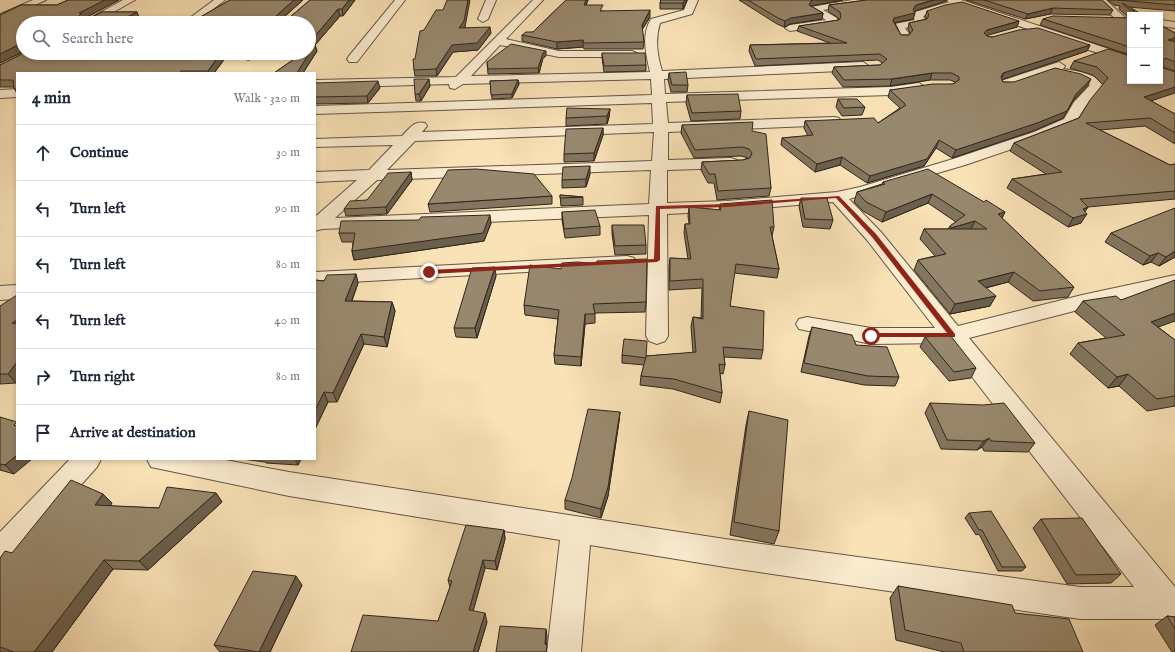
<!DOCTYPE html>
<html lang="en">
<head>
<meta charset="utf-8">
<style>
  :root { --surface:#fff; --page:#f2f2f3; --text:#1f2937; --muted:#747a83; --line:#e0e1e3 }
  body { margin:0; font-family:"IM FELL English",serif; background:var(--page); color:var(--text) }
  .controls { position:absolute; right:12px; top:12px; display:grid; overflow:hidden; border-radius:0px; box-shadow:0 2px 6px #0003 }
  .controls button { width:36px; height:36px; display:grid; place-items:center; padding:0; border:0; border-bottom:1px solid var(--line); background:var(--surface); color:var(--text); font:20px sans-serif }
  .stop { position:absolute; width:12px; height:12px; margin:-9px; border:3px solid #8f2418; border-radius:50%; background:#fff }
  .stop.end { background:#8f2418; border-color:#fff; box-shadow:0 1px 4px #0008 }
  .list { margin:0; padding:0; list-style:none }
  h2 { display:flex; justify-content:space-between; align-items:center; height:52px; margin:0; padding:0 16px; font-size:17px }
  h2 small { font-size:13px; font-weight:400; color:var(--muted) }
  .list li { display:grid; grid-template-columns:26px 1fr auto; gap:12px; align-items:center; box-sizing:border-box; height:56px; padding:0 16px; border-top:1px solid var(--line) }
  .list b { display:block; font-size:15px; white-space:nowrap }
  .list em { font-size:13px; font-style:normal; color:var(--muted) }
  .icon { flex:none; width:22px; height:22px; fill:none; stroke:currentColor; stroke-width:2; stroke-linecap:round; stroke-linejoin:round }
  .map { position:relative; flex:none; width:1175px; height:652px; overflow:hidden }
  .search { position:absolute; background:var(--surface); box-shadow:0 2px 6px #0003; left:16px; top:16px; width:300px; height:44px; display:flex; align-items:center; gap:10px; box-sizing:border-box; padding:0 14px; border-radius:22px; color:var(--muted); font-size:15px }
  .panel { position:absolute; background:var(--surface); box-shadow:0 2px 6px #0003; left:16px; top:72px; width:300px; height:388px; border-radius:0px }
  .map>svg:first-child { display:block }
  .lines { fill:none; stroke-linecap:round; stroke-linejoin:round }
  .minor-casing { stroke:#625543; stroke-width:2 }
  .minor { fill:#fbecd0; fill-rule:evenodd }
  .wall { fill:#83755e; stroke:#2f261d }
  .shaded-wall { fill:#6a5f4c; stroke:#2f261d }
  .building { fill:#98886d; stroke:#2f261d }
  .route { fill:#8f2418 }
</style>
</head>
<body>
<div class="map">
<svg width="1175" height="652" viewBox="0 0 1175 652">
  <rect width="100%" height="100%" fill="#f9e2b6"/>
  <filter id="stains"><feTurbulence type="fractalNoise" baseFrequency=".005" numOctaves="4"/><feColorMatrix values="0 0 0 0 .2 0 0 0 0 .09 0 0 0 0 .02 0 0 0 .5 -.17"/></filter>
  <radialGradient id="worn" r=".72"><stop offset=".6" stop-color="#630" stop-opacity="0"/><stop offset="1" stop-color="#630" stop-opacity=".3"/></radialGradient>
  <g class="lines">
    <defs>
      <g id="minor">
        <polygon points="33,0 46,0 0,21 0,14"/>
        <polygon points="123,0 135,0 94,23 81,23"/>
        <polygon points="214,0 225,0 195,23 183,23"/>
        <polygon points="395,0 405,0 357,62 349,62 347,59 349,56"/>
        <polygon points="486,0 496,0 488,19 483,22 478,19"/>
        <path d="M 533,0 L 543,0 L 506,39 L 559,51 L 632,51 L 638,54 L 632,57 L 559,57 L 500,45 L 471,76 L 650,72 C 646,54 641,35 651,19 L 684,10 L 688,0 L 698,0 L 692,14 L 660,23 C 655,40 657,54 662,71 L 863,62 L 869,66 L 863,70 L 664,79 L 665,94 L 890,87 L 919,83 L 925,87 L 919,91 L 890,95 L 666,102 L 668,123 L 834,117 L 839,118 L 841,121 L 839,124 L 834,125 L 668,132 L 668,160 L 731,158 L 737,160 L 739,163 L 737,166 L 731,168 L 667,170 L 667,203 L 727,201 L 837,192 L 860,187 L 953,159 L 1034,132 L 1064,119 L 1074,102 L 1090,85 L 1076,79 L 1057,75 L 1055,71 L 1006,88 L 1001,87 L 1000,84 L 1001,81 L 1059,62 L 1065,66 L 1063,69 C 1077,71 1095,73 1103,85 L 1085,107 L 1074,125 L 1044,138 L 965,165 L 849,199 L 881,232 L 958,326 L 1082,295 L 1175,275 L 1175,287 L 1082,309 L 969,338 L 1175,587 L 1175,619 L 1080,619 L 725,567 L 590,545 L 581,652 L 547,652 L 560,540 L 289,496 L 151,467 L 147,459 L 220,459 L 289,472 L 725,539 L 1080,587 L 1134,587 L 946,343 L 871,344 L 799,329 L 796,324 L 799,319 L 807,317 L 871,328 L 935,328 L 867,240 L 833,202 L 727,211 L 667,214 L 668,336 L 665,341 L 657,344 L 649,341 L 646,336 L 649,215 L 322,229 L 315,231 L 315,217 L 357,180 L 315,182 L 315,172 L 369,170 L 393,145 L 315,147 L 315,139 L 402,136 C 409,129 414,120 425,123 L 427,126 L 422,132 L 653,124 L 652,103 L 315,114 L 315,106 L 652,95 L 651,79 L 463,84 L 455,89 L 450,88 L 449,84 L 315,88 L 315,80 L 456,77 ZM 654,132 L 652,161 L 387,170 L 415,141 ZM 651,170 L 649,204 L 335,218 L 377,180 Z"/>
        <polygon points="852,0 877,0 872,3 823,10 837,18 838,22 837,24 790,31 785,28 790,25 826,20 811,11 809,9 811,7"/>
        <polygon points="947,0 961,0 1130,56 1130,64 960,6 943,9 923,16 926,21 924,24 905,28 910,35 907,39 899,39 898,37 899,35 893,26 894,24 915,20 913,16 915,12 949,2"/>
        <polygon points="1095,0 1106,0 1129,21 1124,24 1120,23"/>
        <polygon points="1160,20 1175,22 1175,28 1160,26"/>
        <polygon points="244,53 257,53 252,58 248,60 242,56"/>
        <polygon points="1175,66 1175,74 1165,76 1160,74 1161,69"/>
        <polygon points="17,89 17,97 0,98 0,90"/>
        <polygon points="627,256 634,258 637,262 634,266 315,284 315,272"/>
        <polygon points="17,285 17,299 0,300 0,286"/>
        <polygon points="70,459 101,459 97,467 11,563 0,567 0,532"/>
      </g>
    </defs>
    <!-- minor casing -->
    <use href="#minor" class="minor-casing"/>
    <!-- minor -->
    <use href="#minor" class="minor"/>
  </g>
  <!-- wall -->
  <g class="wall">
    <polygon points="68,0 119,0 85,18 91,18 102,12 137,12 139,18 197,19 230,0 303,0 283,18 289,18 310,0 355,0 343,16 340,16 315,45 317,51 303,73 274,73 303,53 296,53 309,53 309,23 23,23 23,52 0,63 0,15 21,5 57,5"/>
    <polygon points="566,0 588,0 586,5 602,11 650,17 642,30 644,42 643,49 584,49 583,47 557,49 522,41 522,35 533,32"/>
    <polygon points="661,0 687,0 683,9 660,9 660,3"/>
    <polygon points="739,0 843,0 811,6 823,13 822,19 790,24 784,27 777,24"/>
    <polygon points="867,0 947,0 946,1 915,11 914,11 915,13 913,19 895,23 901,35 909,35 910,33 908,29 909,23 927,19 925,17 927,11 1019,21 1017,27 986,35 987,36 992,37 1090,45 1087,51 1002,79 1003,82 1088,85 1073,101 1063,118 1033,131 952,158 936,148 924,166 867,183 840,165 815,172 781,145 782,138 808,136 804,128 805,121 878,123 900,108 888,97 890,90 953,84 955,82 950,80 930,80 890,86 843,87 832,73 834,67 880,65 882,63 878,60 755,66 749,51 750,45 830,43 797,31 799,26 839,20 838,18 828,11 829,5"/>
    <polygon points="966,0 1102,0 1113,10 1110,15 1050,14 1025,19"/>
    <polygon points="1108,0 1175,0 1175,11 1128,7 1143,15 1130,15 1130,17 1127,16 1119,9 1120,6 1114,5"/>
    <polygon points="1130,18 1130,55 1040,25 1043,19"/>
    <polygon points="1160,25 1175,33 1175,71 1163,67 1151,101 1175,114 1175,144 1145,126 1100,130 1170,165 1175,164 1175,199 1088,207 1085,211 1081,223 1068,227 1007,188 1012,179 1046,174 1010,151 1014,143 1079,118 1103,85 1093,75 1070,68 1074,61 1130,56 1130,81"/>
    <polygon points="465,27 465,28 491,33 478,50 453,52 437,76 415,76 414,70 415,59"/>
    <polygon points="24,53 132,53 128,56 135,56 139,53 229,53 214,73 17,73 17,94 14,87 0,87 0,65"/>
    <polygon points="602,53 646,65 646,71 604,72 602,58"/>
    <polygon points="546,56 543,58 539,73 488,74 487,62"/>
    <polygon points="669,73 688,85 687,92 671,92 668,80"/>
    <polygon points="518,80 519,84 512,98 492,99 490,81"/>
    <polygon points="315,83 380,88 368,103 315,104"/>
    <polygon points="430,86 421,101 416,101 415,94"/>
    <polygon points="687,95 741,111 740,119 691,121 686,103"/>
    <polygon points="838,99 865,107 862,115 842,116 836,107"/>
    <polygon points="610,109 609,117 607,124 566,126 566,118"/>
    <polygon points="682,125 752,131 771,188 769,196 717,200 714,183 708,183 701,170 702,162 743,160 748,158 741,156 694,158 681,133"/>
    <polygon points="603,128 603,135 594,161 564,162 564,154"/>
    <polygon points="411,172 412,180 387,214 346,216 344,209 367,200"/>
    <polygon points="590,174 586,187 562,188 562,180"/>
    <polygon points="883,182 984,202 1005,212 1002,218 1074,287 1068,297 1033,301 1008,282 986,288 990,306 950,314 914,270 918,260 935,256 920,239 924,229 948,229 950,226 956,222 928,203 882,222 863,211 854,202 857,192 882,184"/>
    <polygon points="560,195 583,197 583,205 561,206"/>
    <polygon points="552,196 552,204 430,212 428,204"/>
    <polygon points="801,198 833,220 830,229 803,227 799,206"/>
    <polygon points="720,204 774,227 772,236 779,269 777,278 734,273 730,306 763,350 761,359 724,357 725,365 723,374 720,373 722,393 720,403 673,389 640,385 641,376 644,365 622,363 622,355 646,356 693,353 691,326 693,317 701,318 702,288 669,290 669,267 670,258 688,259 684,233 685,224 689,224 688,216 689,207 719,210"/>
    <polygon points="562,212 600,226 600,235 565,238 562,220"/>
    <polygon points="491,223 484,241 354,260 352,251 353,242 342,242 339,233"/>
    <polygon points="612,225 646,245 646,254 615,255 612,234"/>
    <polygon points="1111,233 1175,257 1159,266 1151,262 1143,265 1105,242"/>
    <polygon points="597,261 646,302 645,312 595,313 595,323 585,324 581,366 555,364 554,355 558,319 525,315 524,305 561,269 597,264"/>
    <polygon points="356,274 358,283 352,301 392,302 395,311 387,347 364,344 337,402 328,402 315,429 315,280 324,281"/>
    <polygon points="496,276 477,338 456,337 454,328"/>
    <polygon points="1083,301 1158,327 1175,340 1175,406 1147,411 1119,386 1108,388 1070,354 1078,343 1106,338 1075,312"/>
    <polygon points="0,306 16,383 0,384"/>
    <polygon points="812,327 856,345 899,377 895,386 864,385 801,372 809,336"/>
    <polygon points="925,337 976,368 971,378 949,381 920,347"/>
    <polygon points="930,403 1035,443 1028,452 984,451 982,447 977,450 941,449 925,413"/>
    <polygon points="749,411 779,531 774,544 730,535 746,425"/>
    <polygon points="620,412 619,421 608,496 601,518 565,509 565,500"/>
    <polygon points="0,417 14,474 0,470"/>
    <polygon points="242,459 301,459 298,465 266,463 265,462"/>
    <polygon points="216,493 222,502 148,570 113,569 52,652 2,652 0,651 0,558 12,553 112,503 110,506 159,508"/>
    <polygon points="969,513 1026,567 1022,571 998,571 979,534 976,535 965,518"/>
    <polygon points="1041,519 1121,574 1111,583 1067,584 1033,528"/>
    <polygon points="504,530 505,539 497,570 485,568 473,611 487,622 478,652 351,652 438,621 450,587 448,580"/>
    <polygon points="302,585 270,652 220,652 214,645"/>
    <polygon points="898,586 1015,613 1083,652 944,652 896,640 890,598"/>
    <polygon points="1167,616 1175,617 1175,652 1172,652 1155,625"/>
  </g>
  <!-- shaded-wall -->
  <g class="shaded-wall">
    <polygon points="105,0 119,0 85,18 85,19 77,18 79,13"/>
    <polygon points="294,0 303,0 278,22 276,18 276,16"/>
    <polygon points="349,0 355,0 343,16 342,9"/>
    <polygon points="468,0 470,0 465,27 460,34 459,28"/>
    <polygon points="586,0 588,0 584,11 584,5"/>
    <polygon points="685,0 687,0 683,9 683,3"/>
    <polygon points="812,0 843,0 811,6 809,5"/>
    <polygon points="934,0 947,0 946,1 915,11 913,14 915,13 913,19 893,23 894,18 913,10 916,5"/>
    <polygon points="1053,8 1050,14 1025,19 1028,14"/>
    <polygon points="338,9 340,16 315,45 317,51 303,73 297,73 309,52 309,43"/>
    <polygon points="650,10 650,17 641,31 642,25"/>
    <polygon points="137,12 139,18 125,18"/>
    <polygon points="823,13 822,19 790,24 784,27 785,21 791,18"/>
    <polygon points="1019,21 1017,27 985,36 984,33 987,30"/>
    <polygon points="490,27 491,33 478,50 453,52 437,76 436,69 452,45"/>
    <polygon points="1175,38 1175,44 1168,40"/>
    <polygon points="583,40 583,47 557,49 557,42"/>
    <polygon points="18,45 22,52 0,63 0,54"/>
    <polygon points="1090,45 1087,51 1001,80 1003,73"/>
    <polygon points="546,51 546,56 543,58 539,73 538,68 543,53"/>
    <polygon points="123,53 132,53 126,59"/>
    <polygon points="221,53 229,53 214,73 209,73 208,71"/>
    <polygon points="932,73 930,80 890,86 892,79"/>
    <polygon points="429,79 430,86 421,101 419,94"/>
    <polygon points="1091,79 1088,85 1073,101 1063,118 1033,131 952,158 956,150 1076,94"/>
    <polygon points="518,80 519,84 512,98 512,94"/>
    <polygon points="378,81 380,88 368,103 367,96"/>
    <polygon points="1175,87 1175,93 1139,105 1144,97"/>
    <polygon points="610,109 609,117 607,124 607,116"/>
    <polygon points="603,128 603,135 594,161 594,153"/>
    <polygon points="939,140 936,148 924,166 867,183 870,176"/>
    <polygon points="842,157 840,165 815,172 817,164"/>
    <polygon points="590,166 590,174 586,187 586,179"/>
    <polygon points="411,172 412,180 387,214 386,207"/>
    <polygon points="932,194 928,203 882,222 886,212"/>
    <polygon points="1088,207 1083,215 1087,214 1081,223 1068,227 1073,218 1083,209"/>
    <polygon points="1005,212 1000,222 998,214"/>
    <polygon points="490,215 491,223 484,241 354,260 352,251"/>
    <polygon points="975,221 970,231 946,238 951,228"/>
    <polygon points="1175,251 1175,257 1159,266 1166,257"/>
    <polygon points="1158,253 1151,262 1143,265 1150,256"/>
    <polygon points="495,267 496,276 477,338 475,328"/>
    <polygon points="1014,272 1008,282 972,291 978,281"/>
    <polygon points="356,274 358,283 348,311 345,301"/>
    <polygon points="996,296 990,306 950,314 955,304"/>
    <polygon points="392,302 395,311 387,347 384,337"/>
    <polygon points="1175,313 1175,321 1142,333 1151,322"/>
    <polygon points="585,314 585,324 581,366 581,357"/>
    <polygon points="17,320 17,329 12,323"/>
    <polygon points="361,334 364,344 337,402 333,393"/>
    <polygon points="17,362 17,382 16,383 8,374"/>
    <polygon points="1128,374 1119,386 1108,388 1117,377"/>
    <polygon points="324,392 328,402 315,429 315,410"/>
    <polygon points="620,412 619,421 608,496 601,518 601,509"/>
    <polygon points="989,438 982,447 977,450 984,441"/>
    <polygon points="17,455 17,459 32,459 14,474 5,465"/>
    <polygon points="295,459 301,459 298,465"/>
    <polygon points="216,493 222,502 148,570 139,561"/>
    <polygon points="103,494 112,503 103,514 95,505"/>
    <polygon points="504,530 505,539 497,570 495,561"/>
    <polygon points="104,560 113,569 52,652 34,652"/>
    <polygon points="483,560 485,568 471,619 469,610"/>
    <polygon points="296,576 302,585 270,652 259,652"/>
    <polygon points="485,613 487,622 478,652 473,652"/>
    <polygon points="546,629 547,637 546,652 545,644"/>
  </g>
  <!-- building -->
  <g class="building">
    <polygon points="68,0 105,0 79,13 82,13 77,18 91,18 102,12 137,12 125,18 197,19 230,0 294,0 276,16 276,18 289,18 310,0 349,0 342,9 338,9 309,43 309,23 23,23 23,45 18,45 0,54 0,15 21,5 57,5"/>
    <polygon points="447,0 468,0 464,21 459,28 490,27 477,43 452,45 436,69 414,70 413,59 415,59 420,31 424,30 436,10 443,10"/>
    <polygon points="566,0 586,0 584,5 603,5 600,11 650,10 642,25 644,42 584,43 583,40 557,42 522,35 526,32 533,32"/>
    <polygon points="661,0 685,0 683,3 660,3"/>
    <polygon points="748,0 812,0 809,5 823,13 791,18 785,21 778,18"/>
    <polygon points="867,0 934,0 916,5 913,10 915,13 894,18 893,21 901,35 909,35 913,30 909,23 927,19 929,15 927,11 945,5 962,2 1019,21 987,30 984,33 987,36 992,37 1019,30 1038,28 1090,45 1003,73 1001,77 1003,82 1014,82 1055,68 1081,74 1091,79 1076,94 1067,111 1037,123 956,150 939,140 927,159 870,176 842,157 817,164 782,138 813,135 805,121 874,118 878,123 906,105 890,90 933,84 953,84 959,80 959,77 952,73 932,73 892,79 844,80 834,67 880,65 887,59 880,54 756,59 750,45 847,43 799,26 839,20 841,17 840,12 829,5"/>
    <polygon points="984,0 1102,0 1113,10 1053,8 1028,14"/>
    <polygon points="1118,0 1175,0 1175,5"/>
    <polygon points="1122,3 1143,15 1135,15 1134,10 1130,10"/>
    <polygon points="1053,16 1130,18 1130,47 1043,19"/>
    <polygon points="1160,25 1175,33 1175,38 1168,40 1175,42 1175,62 1165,58 1163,60 1163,68 1175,72 1175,87 1144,97 1175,114 1175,133 1150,118 1086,123 1170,165 1175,164 1175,191 1080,199 1088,207 1083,209 1087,214 1073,218 1012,179 1062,172 1014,143 1079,118 1090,100 1108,78 1097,67 1074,61 1108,49 1130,56 1130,81 1160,81"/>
    <polygon points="315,44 297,73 274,73 303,53 309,53 309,49"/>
    <polygon points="511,44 546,51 543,53 538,68 488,69 487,62"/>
    <polygon points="24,53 123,53 124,56 135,56 139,53 221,53 208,71 181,71 179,73 17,73 17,89 14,89 13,80 0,80 0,65"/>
    <polygon points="602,53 645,53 646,65 604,66"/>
    <polygon points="686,72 688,85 672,85 669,73"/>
    <polygon points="414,79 429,79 419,94 415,94"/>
    <polygon points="518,80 512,94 491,95 490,81"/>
    <polygon points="378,81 367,96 315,97 315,83"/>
    <polygon points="738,94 741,111 692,113 687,95"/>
    <polygon points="838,99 857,99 865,107 844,108"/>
    <polygon points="567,108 610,109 607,116 566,118"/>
    <polygon points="753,122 752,131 766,134 771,188 718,191 715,174 709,174 702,162 743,160 750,158 752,153 749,149 742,147 695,150 682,125"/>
    <polygon points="603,128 594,153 564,154 566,129"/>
    <polygon points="590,166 586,179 562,180 563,167"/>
    <polygon points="476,169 534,174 552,196 428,204 448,170"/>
    <polygon points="928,169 984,202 986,200 1005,212 998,214 1074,287 1040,291 1014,272 978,281 996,296 955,304 918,260 946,254 924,229 987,229 975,221 951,228 950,226 965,215 932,194 886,212 866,202 857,192 885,184 883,182"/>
    <polygon points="411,172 386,207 344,209 350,201 367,200 388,173"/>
    <polygon points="560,195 583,197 560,198"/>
    <polygon points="801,198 827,198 833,220 805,219"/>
    <polygon points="772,200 774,227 770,227 779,269 736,264 730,306 764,311 763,350 723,347 725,365 719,364 722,393 674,379 641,376 646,356 696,352 693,317 703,319 703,279 670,281 670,258 691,259 685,224 690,224 689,207 721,210 720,204"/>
    <polygon points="1175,208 1175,251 1166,257 1158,253 1150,256 1111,233"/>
    <polygon points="595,210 600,226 564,229 562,212"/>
    <polygon points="490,215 483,233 352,251 355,233 339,233 341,221 419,220 421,217"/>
    <polygon points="612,225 644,225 646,245 615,246"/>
    <polygon points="647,259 646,302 593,304 595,314 585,314 581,357 554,355 559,310 524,305 530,265 561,269 562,263 578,262 598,264 597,261"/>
    <polygon points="495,267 475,328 454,328 472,268"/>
    <polygon points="356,274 345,301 392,302 384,337 361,334 333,393 324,392 315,410 315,280 324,281 327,275"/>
    <polygon points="1175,280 1175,313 1151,322 1175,340 1175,396 1157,399 1128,374 1117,377 1078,343 1125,335 1083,301 1116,296 1121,300"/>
    <polygon points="17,295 17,320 12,323 17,324 17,362 8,374 0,374 0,306"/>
    <polygon points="812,327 852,335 856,345 887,347 899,377 868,376 804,363"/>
    <polygon points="950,335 976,368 954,372 925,337"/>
    <polygon points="624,339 647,341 646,358 622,355"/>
    <polygon points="930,403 983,405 1004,403 1035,443 991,441 989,438 984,441 947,440"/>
    <polygon points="588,409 620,412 608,487 601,509 565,500 572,478"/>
    <polygon points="749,411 788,420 779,531 734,522"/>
    <polygon points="0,417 17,422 14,425 17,426 17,455 5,465 0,464"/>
    <polygon points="71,480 103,494 95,505 159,508 167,487 216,493 139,561 104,560 34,652 14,652 0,647 0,558 5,551 12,553"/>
    <polygon points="991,511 1026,567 1002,567 982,530 979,530 969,513"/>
    <polygon points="1082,518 1121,574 1076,575 1041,519"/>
    <polygon points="466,525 504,530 495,561 483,560 469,610 485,613 473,652 351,652 363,615 438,621 452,581 448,580"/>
    <polygon points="253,571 296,576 259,652 214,645"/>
    <polygon points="898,586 1012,605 1015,613 1069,619 1083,652 964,652 961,643 905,630"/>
    <polygon points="1167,616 1175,617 1175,629"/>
    <polygon points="500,626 546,629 545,644 547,646 546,652 496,652"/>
  </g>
  <!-- route -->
  <polygon class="route" points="839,196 876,234 955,334 955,337 869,337 868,336 871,333 947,333 872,237 836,198 727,207 660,209 660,260 657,262 429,274 426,272 429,270 654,259 656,206 727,204"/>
  <rect width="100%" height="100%" filter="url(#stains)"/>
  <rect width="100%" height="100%" fill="url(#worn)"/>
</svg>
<div class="controls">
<button>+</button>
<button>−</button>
</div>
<div class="stop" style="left:871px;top:336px"></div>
<div class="stop end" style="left:429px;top:272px"></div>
<div class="search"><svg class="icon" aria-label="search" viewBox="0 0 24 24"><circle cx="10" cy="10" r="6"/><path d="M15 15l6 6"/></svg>Search here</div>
<section class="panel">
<h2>4 min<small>Walk · 320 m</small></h2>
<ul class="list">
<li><svg class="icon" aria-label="ahead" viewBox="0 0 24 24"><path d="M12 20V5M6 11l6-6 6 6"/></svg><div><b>Continue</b></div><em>30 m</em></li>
<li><svg class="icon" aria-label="left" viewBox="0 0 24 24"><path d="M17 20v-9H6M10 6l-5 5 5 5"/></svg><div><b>Turn left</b></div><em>90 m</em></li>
<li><svg class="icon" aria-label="left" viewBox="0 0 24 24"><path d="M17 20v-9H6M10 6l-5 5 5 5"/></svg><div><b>Turn left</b></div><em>80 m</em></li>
<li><svg class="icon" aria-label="left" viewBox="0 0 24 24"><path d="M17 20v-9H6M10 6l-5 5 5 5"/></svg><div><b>Turn left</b></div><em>40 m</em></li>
<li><svg class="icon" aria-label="right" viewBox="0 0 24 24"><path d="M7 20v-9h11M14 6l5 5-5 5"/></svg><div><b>Turn right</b></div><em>80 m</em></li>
<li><svg class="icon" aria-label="arrive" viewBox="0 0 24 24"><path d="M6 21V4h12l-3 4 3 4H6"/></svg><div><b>Arrive at destination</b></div></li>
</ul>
</section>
</div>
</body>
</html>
